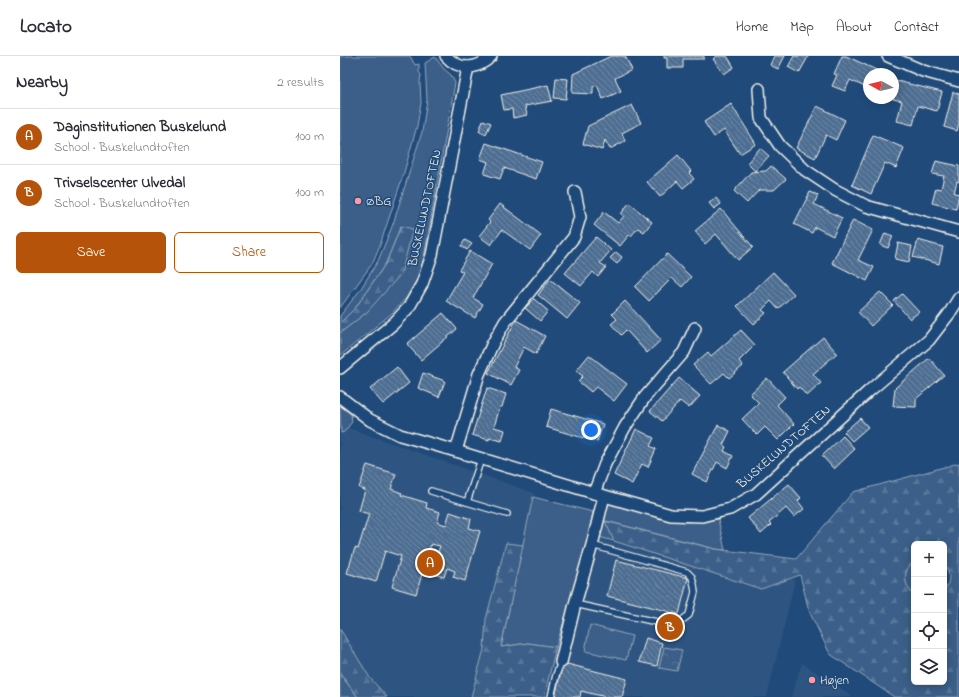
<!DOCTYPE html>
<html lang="en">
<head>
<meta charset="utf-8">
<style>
  :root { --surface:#fff; --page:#f2f2f3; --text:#2b2b33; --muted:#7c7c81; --line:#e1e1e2; --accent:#b45309 }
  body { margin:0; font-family:"Indie Flower",sans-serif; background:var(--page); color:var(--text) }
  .controls { position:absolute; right:12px; bottom:12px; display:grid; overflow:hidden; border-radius:6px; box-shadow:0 2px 10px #0003 }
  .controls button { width:36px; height:36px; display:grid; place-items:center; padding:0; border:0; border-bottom:1px solid var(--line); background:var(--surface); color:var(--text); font:20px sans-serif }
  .compass { position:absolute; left:523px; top:12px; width:36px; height:36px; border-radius:50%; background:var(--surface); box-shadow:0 2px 10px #0003; rotate:278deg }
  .you { position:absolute; left:251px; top:374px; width:14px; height:14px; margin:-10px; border:3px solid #fff; border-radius:50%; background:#1a73e8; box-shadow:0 0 0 6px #1a73e833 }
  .badge { display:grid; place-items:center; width:26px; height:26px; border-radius:50%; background:var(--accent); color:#fff; font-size:13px; font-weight:700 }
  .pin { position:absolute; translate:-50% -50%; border:2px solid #fff; box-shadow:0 1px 4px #0006 }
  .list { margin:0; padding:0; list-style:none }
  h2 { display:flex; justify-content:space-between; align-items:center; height:52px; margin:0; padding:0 16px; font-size:17px }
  h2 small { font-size:13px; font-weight:400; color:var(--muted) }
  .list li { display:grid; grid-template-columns:26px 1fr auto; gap:12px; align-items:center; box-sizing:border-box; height:56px; padding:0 16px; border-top:1px solid var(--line) }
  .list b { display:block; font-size:15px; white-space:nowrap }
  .list p { margin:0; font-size:13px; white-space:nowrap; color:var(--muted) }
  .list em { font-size:13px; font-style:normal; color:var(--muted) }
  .actions { display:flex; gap:8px; padding:12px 16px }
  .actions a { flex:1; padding:9px 0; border:1px solid var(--accent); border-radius:6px; text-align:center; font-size:14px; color:var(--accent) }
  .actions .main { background:var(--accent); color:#fff }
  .icon { flex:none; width:22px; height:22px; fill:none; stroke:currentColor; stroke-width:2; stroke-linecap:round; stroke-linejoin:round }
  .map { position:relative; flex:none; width:619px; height:641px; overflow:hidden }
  header { display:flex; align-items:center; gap:24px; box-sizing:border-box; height:56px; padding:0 20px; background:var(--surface); border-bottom:1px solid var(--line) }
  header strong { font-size:19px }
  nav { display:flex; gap:22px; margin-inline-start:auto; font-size:14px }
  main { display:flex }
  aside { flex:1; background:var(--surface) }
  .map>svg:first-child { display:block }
  .built { fill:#2d5581 }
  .grass { fill:#3a5f88; stroke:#97a8b8 }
  .forest { fill:url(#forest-firs); stroke:#97a8b8; fill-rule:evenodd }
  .park { fill:url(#park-crowns); stroke:#97a8b8 }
  .building { fill:url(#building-back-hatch); stroke:#f4f1e8 }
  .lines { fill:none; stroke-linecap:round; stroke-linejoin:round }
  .lane-casing { stroke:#f4f1e8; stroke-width:8 }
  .street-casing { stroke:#f4f1e8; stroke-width:14 }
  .lane { stroke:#1f4a7a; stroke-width:5.5 }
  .street { stroke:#1f4a7a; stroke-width:11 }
  .poi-dot { fill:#ff9aa2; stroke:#1f4a7a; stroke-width:1.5 }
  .labels { text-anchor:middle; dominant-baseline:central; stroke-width:3; stroke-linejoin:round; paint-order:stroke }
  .poi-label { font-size:13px; fill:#f4f1e8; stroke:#1f4a7a; text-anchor:start }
  .street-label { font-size:13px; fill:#f4f1e8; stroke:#1f4a7a }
</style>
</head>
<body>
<header>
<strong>Locato</strong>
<nav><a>Home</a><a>Map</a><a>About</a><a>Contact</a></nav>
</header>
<main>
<aside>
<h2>Nearby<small>2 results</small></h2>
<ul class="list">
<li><span class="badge">A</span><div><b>Daginstitutionen Buskelund</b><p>School · Buskelundtoften</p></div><em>100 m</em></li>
<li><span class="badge">B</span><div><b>Trivselscenter Ulvedal</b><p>School · Buskelundtoften</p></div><em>100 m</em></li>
</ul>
<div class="actions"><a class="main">Save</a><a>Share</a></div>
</aside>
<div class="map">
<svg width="619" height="641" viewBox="0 0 619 641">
  <defs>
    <pattern id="forest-firs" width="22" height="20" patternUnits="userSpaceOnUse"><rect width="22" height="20" fill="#3a5f88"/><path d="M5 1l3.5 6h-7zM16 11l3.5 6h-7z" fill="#577699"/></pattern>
    <pattern id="park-crowns" width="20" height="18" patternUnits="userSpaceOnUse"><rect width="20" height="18" fill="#3a5f88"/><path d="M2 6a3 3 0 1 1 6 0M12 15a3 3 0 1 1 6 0" fill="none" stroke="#577699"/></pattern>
    <pattern id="building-back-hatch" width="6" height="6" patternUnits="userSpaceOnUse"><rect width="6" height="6" fill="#4d6e92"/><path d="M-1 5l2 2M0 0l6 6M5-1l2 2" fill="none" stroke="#708aa6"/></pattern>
  </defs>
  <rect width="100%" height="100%" fill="#1f4a7a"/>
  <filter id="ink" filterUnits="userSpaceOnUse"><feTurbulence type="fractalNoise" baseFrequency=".025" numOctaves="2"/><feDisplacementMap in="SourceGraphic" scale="8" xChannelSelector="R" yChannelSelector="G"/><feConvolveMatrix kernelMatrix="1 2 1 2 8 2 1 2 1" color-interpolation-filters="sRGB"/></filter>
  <g filter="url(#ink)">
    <!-- built -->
    <g class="built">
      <polygon points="0,369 194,437 153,641 47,641 30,622 0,573"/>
      <polygon points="247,456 455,524 427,641 198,641"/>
      <polygon points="462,607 514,641 451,641"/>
    </g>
    <!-- grass -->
    <g class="grass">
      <polygon points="0,0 70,0 75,9 79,8 79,16 81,19 80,26 81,47 77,70 63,120 40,189 32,208 0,252"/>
      <polygon points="95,1 104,13 111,19 115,27 85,196 80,218 67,241 52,257 0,300 0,277 27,256 61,170 46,207 16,251 0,267 0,260 20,234 38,205 53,168 82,76 87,44 85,7"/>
      <polygon points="0,350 11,358 12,366 4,376 1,377"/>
      <polygon points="193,441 253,456 246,492 216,591 188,587 161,591"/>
      <polygon points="266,446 327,463 347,466 378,463 385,494 376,493 266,465 274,485 259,481"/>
      <path d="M 574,505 L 574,539 C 563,529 562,515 574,505 Z"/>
      <polygon points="250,569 292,580 286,604 245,595"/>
      <polygon points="0,618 18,641 0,641"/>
    </g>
    <!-- forest -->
    <g class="forest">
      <polygon points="61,170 73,173 61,218 27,256 0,277 0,267 16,251 46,207"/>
      <path d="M 619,407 L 619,641 L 554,641 L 490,598 L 469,555 L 460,519 L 421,533 L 274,485 L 265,465 L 375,493 L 456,503 L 513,436 ZM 574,488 L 604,488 L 604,508 L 608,515 L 609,521 L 608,528 L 604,536 L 604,626 L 574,626 L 574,539 C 563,529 562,515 574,505 Z"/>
      <polygon points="166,487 183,489 161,591 188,587 216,591 204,641 131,641 144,593 146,563"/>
      <polygon points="0,573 30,622 47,641 18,641 0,618"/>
    </g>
    <!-- park -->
    <polygon class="park" points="324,591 342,594 337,615 319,612"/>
    <!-- building -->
    <g class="building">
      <polygon points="271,0 285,0 292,14 275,22 281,35 263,43 257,29 253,31 253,38 232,37 233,18"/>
      <polygon points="324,0 364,0 364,3 343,3 343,12 327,12 327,2 324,2"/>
      <polygon points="377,0 387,0 394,11 384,18 373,3"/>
      <polygon points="434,0 445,0 438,13 430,9"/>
      <polygon points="454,0 466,0 468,1 459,17 448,11"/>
      <polygon points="502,0 506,0 545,18 529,18 529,33 510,24 505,35 492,30 497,19 494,18"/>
      <polygon points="216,22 228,23 226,43 214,42"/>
      <polygon points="557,25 602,36 597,55 578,50 573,69 557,65 562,45 553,43"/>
      <polygon points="208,29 212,45 185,50 187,59 173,62 172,53 164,54 161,39"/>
      <polygon points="613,36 619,38 619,67 617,75 604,71"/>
      <polygon points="391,48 416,88 400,98 384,74 374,81 364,66"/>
      <polygon points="292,49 301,67 282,77 285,85 270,93 265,84 262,94 243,88 248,70"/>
      <polygon points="477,50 505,64 496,84 486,79 475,102 456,92"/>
      <polygon points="143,64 151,67 146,78 139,75"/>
      <polygon points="533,79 564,92 556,112 545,107 531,138 512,129"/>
      <polygon points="146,87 202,106 196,123 164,112 160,123 144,118 148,106 140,103"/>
      <polygon points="420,92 429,100 415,115 407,107"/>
      <polygon points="338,99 351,115 349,117 354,123 343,132 337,125 320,141 307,126"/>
      <polygon points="596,105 619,110 619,126 617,125 614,137 619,138 616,153 592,147 596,132 601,133 604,120 592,118"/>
      <polygon points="431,110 446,123 434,134 419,134 407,147 394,135 411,116 426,115"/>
      <polygon points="470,136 478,139 474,148 502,162 493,180 475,171 472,177 454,168"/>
      <polygon points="376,142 381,148 374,153 369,147"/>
      <polygon points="289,147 312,166 304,176 298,172 291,180 289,179 280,190 254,169 264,156 278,167 284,160 281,158"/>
      <polygon points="160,148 201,179 190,194 162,174 151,189 139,180 150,166 148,164"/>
      <polygon points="381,153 413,191 398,204 376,178 365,188 355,175"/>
      <polygon points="513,164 533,174 518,204 534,211 527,225 492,207"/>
      <polygon points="545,177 553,180 548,192 540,189"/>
      <polygon points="256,181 271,194 260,207 266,211 258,221 253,216 241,230 225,217"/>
      <polygon points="125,184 132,188 127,194 121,190"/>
      <polygon points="578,184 603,191 599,208 573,201"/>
      <polygon points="558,187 572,190 569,206 555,203"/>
      <polygon points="130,195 152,208 133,242 143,248 135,262 106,245 123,216 119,214"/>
      <polygon points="276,196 282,201 277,208 270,202"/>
      <polygon points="327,198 351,221 342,231 332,222 309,245 295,231"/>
      <polygon points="433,216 454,238 438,253 431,245 422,254 426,257 414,268 397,250"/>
      <polygon points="210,223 240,247 227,263 198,239"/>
      <polygon points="540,236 553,249 531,270 518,256"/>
      <polygon points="562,238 579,256 570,263 554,245"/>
      <polygon points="194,243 208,255 200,265 185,252"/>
      <polygon points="285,245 321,284 307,297 286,274 281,279 271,268 277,263 272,258"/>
      <polygon points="103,257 117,273 81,304 67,288"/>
      <polygon points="176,264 205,280 196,298 184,291 174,311 179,314 171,329 148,317"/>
      <polygon points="401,274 415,289 399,305 403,310 389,322 384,317 371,328 353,309 368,296 371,300"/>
      <polygon points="483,281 497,297 473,318 481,327 467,340 459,331 457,333 443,316"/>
      <polygon points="249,299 287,328 274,345 256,331 251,336 238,325 243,320 236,315"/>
      <polygon points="589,302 604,319 576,343 576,351 553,350 555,332"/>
      <polygon points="57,311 69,327 43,348 30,333"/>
      <polygon points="83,317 105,325 99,341 78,332"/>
      <polygon points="339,322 360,340 349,352 340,345 322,365 310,355"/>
      <polygon points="427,322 445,341 437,349 454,368 438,384 425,371 417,379 402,363 419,347 410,338"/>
      <polygon points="147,332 166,338 162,351 160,351 154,371 165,374 162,385 149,382 149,384 132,379"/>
      <polygon points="211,353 263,368 257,386 206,371"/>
      <polygon points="520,362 528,371 512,385 504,376"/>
      <polygon points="378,369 390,375 383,389 386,391 384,395 393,400 387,412 377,406 367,426 352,418"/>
      <polygon points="296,373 314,382 310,390 316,393 308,411 302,408 292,428 274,419"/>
      <polygon points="503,380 515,393 494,413 482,400"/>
      <polygon points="27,409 56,418 51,433 62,437 61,439 87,447 86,452 100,456 97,466 106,469 110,456 131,463 129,472 140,475 125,525 113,521 115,515 107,512 104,521 91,517 100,490 91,488 76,538 52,531 61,500 45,495 36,526 7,517 15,492 18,493 29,458 19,455 25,434 19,432"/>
      <polygon points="449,428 461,442 458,445 464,453 454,461 446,452 429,467 431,469 421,478 408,462"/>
      <polygon points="276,504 348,522 339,558 267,540"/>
      <polygon points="306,582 322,587 317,610 299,606"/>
      <polygon points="223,607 287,623 282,641 266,641 241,635 240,641 215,641"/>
    </g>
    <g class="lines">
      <defs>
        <g id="lane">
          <polyline points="91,435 127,446 141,403"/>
          <polyline points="127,446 167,458"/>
          <polyline points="235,548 321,567 333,567 341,565 349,559 355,536 354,529 352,521 347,516 252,489"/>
          <polyline points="211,641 216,619 221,606"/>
        </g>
        <g id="street">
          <path d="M 106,0 C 119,15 138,14 151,0"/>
          <polyline points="548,0 583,15 619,25"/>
          <polyline points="419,33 421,62 440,90 465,114 495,134 526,150 619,176"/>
          <polyline points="0,312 54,267 69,251 82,228 92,199 128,11"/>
          <polyline points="0,341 30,364 60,379 116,395 254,437 331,459 362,460 390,453 416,438 529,335 589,284 609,258 619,242"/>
          <polyline points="116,395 139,318 153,287 165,266 234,181 240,161 235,136"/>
          <polyline points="254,437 265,408 285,371 305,341 344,296 355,272"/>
          <polyline points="221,606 235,548 252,489 264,440"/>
        </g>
      </defs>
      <!-- lane casing -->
      <use href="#lane" class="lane-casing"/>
      <!-- street casing -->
      <use href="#street" class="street-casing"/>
      <!-- lane -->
      <use href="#lane" class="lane"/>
      <!-- street -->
      <use href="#street" class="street"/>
    </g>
  </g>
  <!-- markers -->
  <g class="poi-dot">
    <circle cx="18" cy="145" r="4"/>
    <circle cx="472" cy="624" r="4"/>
  </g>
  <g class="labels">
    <!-- poi labels -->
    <g class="poi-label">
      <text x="26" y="145">ØBG</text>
      <text x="480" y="624">Højen</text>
    </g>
    <!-- street labels -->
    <g class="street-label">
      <text transform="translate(85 152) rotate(-78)">BUSKELUNDTOFTEN</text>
      <text transform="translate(444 391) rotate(-41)">BUSKELUNDTOFTEN</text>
    </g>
  </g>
</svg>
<div class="controls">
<button>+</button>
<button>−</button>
<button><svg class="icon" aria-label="locate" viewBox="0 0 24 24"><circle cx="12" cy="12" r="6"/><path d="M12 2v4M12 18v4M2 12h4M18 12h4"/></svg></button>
<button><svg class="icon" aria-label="layers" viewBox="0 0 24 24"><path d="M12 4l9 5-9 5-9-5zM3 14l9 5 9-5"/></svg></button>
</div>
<svg class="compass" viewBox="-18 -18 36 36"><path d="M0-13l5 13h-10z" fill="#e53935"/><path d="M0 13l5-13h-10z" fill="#7c7c81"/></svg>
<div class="you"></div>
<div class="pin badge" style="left:90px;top:507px">A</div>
<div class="pin badge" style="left:330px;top:571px">B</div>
</div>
</main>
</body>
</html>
